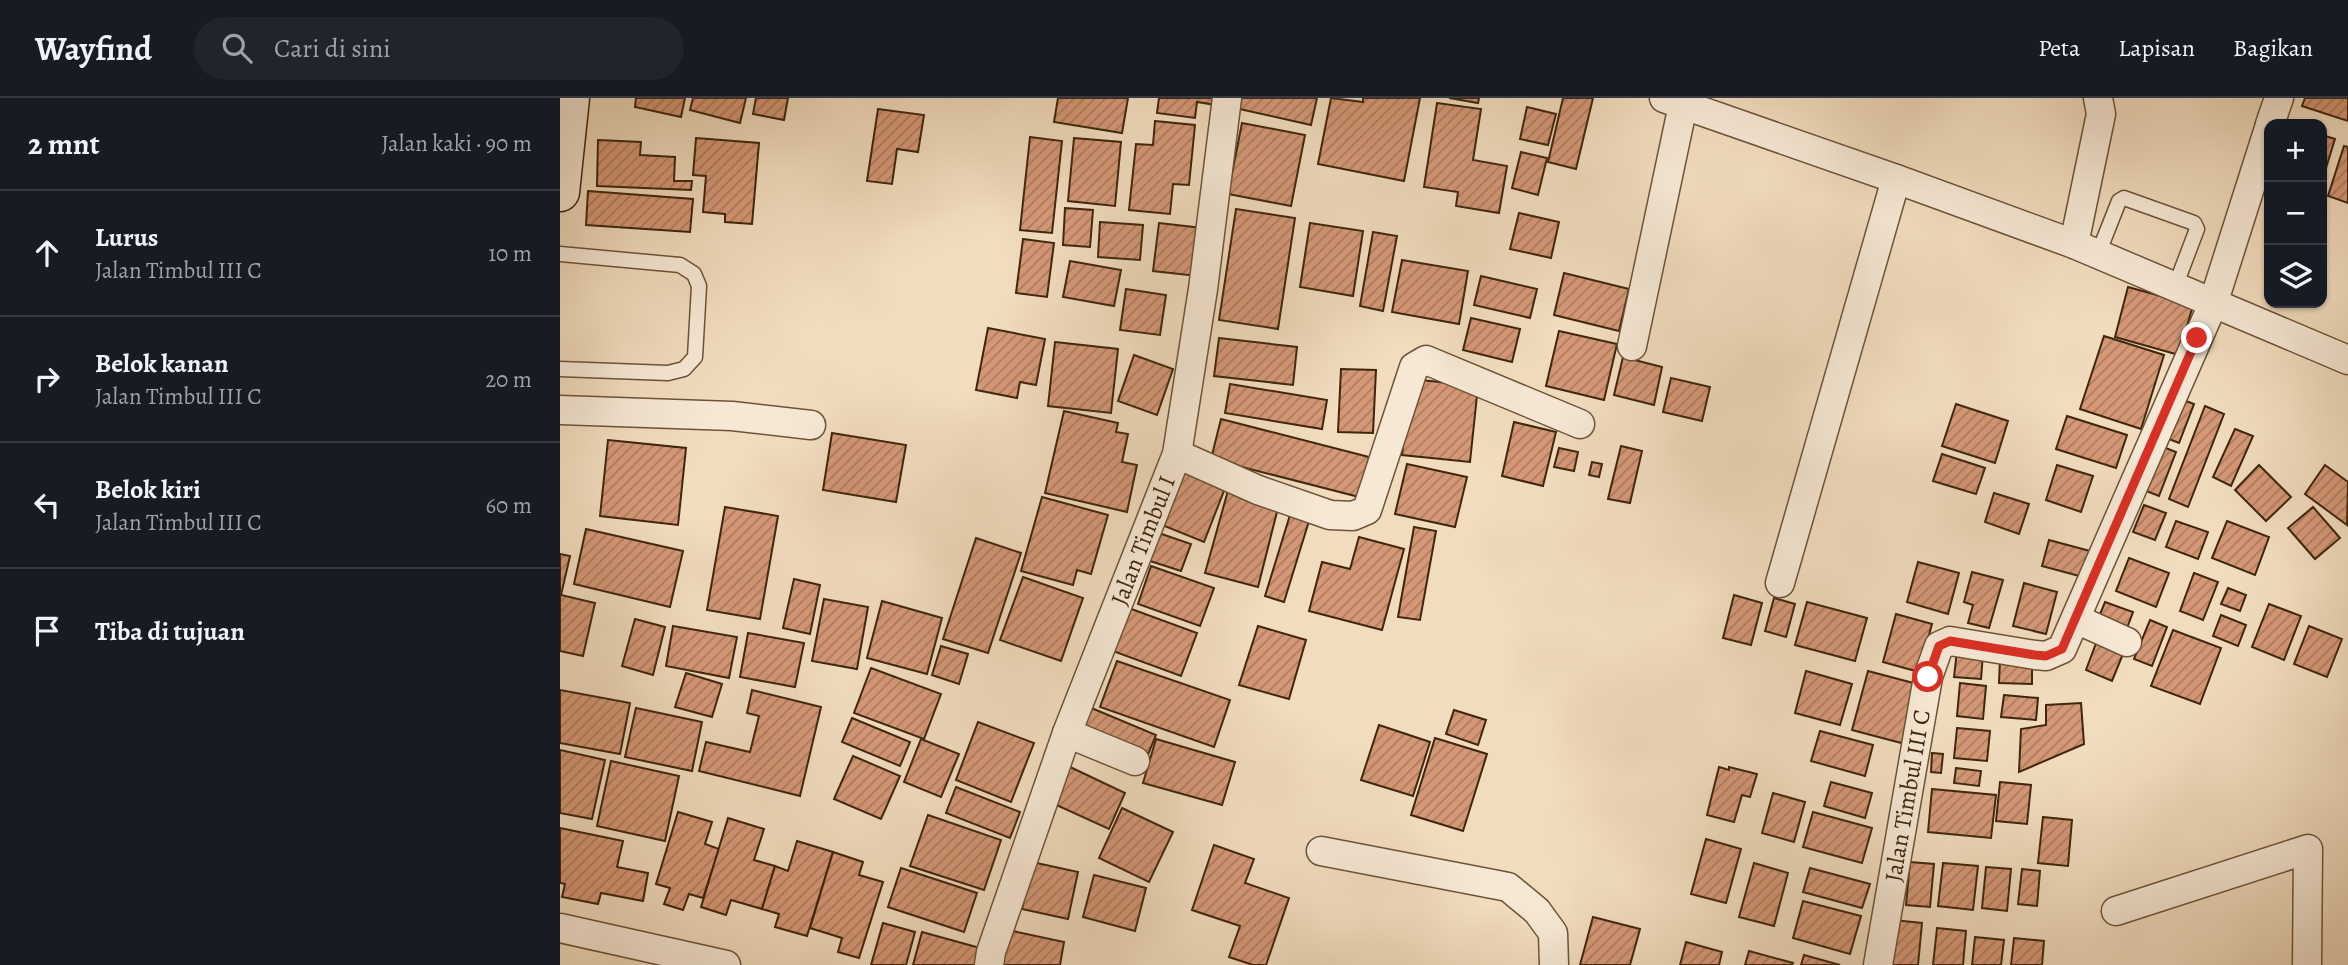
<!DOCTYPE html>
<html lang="id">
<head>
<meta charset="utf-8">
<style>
  :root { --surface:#171b24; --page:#20242c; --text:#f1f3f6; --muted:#9ea1a6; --line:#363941 }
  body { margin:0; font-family:Alegreya,serif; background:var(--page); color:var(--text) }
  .controls { position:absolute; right:21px; top:21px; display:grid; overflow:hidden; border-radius:14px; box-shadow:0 2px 5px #0004 }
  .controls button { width:63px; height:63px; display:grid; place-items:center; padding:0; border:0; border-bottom:2px solid var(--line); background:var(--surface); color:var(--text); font:35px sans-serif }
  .stop { position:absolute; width:21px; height:21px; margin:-16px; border:5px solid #d93025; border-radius:50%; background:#fff }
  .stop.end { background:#d93025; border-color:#fff; box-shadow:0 2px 7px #0008 }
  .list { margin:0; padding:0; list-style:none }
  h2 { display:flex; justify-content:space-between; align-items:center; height:91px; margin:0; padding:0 28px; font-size:30px }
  h2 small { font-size:23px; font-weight:400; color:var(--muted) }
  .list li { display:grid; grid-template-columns:46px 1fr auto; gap:21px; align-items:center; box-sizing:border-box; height:126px; padding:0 28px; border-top:2px solid var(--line) }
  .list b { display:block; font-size:26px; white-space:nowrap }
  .list p { margin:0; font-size:23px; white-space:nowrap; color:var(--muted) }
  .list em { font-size:23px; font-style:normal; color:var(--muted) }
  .icon { flex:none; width:38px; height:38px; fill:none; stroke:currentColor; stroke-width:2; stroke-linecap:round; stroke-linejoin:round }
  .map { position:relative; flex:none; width:1788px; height:867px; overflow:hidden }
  header { display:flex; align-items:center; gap:42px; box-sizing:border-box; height:98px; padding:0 35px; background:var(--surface); border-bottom:2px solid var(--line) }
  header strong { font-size:33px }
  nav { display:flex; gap:38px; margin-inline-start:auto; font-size:24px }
  .search { width:490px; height:63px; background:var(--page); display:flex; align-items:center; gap:18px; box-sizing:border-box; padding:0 24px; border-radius:38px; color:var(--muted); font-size:26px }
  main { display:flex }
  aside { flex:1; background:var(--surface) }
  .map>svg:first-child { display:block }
  .building { fill:url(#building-hatch); stroke:#3f260c; stroke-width:2 }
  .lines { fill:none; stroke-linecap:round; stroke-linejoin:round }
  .service-casing { stroke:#6c5438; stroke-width:17 }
  .minor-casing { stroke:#6c5438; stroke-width:31 }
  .secondary-casing { stroke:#3f260c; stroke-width:41 }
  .service { stroke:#f6e8d5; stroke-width:14 }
  .minor { stroke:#f6e8d5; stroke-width:28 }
  .secondary { stroke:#f6e8d5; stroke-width:38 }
  .route { stroke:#d93025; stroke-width:9 }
  .labels { text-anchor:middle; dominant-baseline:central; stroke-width:5; stroke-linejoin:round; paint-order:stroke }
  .street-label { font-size:24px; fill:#3f260c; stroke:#f6e8d5 }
</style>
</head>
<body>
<header>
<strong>Wayfind</strong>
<div class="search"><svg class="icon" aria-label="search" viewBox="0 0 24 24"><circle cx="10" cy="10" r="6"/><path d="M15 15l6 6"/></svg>Cari di sini</div>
<nav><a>Peta</a><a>Lapisan</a><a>Bagikan</a></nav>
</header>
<main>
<aside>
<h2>2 mnt<small>Jalan kaki · 90 m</small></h2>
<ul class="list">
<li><svg class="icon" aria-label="ahead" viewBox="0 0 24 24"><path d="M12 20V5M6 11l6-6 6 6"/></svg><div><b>Lurus</b><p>Jalan Timbul III C</p></div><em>10 m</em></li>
<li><svg class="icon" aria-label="right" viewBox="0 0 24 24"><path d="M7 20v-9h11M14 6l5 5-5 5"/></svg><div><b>Belok kanan</b><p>Jalan Timbul III C</p></div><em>20 m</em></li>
<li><svg class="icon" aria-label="left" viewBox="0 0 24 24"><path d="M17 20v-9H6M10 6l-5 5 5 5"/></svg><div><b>Belok kiri</b><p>Jalan Timbul III C</p></div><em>60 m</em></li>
<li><svg class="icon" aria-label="arrive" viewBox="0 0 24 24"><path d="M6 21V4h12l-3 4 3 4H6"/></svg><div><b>Tiba di tujuan</b></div></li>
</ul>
</aside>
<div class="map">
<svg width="1788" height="867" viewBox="0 0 1788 867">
  <defs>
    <pattern id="building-hatch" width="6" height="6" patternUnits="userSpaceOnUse" patternTransform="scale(1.75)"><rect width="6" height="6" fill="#d59877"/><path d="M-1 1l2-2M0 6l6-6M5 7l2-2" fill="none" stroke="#ae7c60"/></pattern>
  </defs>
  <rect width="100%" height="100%" fill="#f1dcbe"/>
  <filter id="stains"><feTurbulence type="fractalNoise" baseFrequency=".00286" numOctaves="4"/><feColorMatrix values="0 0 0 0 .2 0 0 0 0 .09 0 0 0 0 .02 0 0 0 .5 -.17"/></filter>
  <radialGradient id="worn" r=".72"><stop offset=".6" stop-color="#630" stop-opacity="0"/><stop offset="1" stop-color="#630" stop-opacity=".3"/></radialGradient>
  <!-- building -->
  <g class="building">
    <polygon points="76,0 125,0 121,19 75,9"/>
    <polygon points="133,0 186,0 180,25 130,12"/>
    <polygon points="196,0 228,0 224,22 193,16"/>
    <polygon points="498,0 568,0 562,35 494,24"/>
    <polygon points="599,0 657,0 656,7 637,4 635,20 597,15"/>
    <polygon points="677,0 757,0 751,27 675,10"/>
    <polygon points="771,0 803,4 803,0 860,0 844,83 758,66"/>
    <polygon points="889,0 919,0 918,5"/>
    <polygon points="1003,0 1033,0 1016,71 988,64"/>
    <polygon points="1745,0 1788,0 1788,23 1742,8"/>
    <polygon points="877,5 921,11 913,62 947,68 939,115 896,108 898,94 864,89"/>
    <polygon points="967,9 996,16 988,47 960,41"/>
    <polygon points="318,11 364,17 358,54 337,51 332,86 307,83"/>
    <polygon points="595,23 635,27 629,87 613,86 610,116 569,112 576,46 593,47"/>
    <polygon points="682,25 745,37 731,108 668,96"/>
    <polygon points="1762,37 1775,41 1762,83"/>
    <polygon points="470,39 502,43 492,135 460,132"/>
    <polygon points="136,40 199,45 192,126 165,124 165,116 143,114 146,78 133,77"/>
    <polygon points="514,40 561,44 555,108 508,103"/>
    <polygon points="38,42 81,44 80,57 115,59 114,83 132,83 131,92 37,88"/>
    <polygon points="1784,48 1788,49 1788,105 1768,98"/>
    <polygon points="961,54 987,60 978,97 952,90"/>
    <polygon points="28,93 133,101 130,134 26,127"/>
    <polygon points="505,110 533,112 530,149 503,147"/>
    <polygon points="676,111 735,120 718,231 659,222"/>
    <polygon points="959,115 999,124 991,160 950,151"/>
    <polygon points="540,124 583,127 580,162 538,159"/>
    <polygon points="599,125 642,130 637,178 593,173"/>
    <polygon points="750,125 803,133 793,198 740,189"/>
    <polygon points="813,134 837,138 823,213 800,208"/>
    <polygon points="463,141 494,145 487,199 456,195"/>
    <polygon points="842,162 908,173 899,226 832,214"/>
    <polygon points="510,163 561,172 554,208 503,199"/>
    <polygon points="1004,175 1069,191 1059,233 994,217"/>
    <polygon points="921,178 977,191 970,220 914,207"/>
    <polygon points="1568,189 1633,207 1619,257 1555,239"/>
    <polygon points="566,191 606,197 600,237 560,232"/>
    <polygon points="911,220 960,231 952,264 903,252"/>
    <polygon points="428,230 485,241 476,287 460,284 457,300 416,292"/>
    <polygon points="999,233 1057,246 1044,302 986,288"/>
    <polygon points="1544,238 1604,257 1581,331 1520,311"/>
    <polygon points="659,240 737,249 733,287 654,278"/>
    <polygon points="495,244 558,251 551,315 488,308"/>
    <polygon points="574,257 613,271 597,317 558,303"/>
    <polygon points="1063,259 1102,269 1094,307 1054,297"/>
    <polygon points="781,271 816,272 813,335 778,334"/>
    <polygon points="1111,280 1150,289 1142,323 1103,314"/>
    <polygon points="851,281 918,288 910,364 842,357"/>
    <polygon points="670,286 767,302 762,331 665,315"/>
    <polygon points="1616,299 1634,306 1619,345 1601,338"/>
    <polygon points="1396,306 1448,323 1435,365 1382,348"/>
    <polygon points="1645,308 1664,316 1628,409 1609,401"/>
    <polygon points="504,313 558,325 556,334 568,336 562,364 577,367 567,414 485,395"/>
    <polygon points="1507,318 1567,337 1556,370 1496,351"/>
    <polygon points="661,321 809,359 799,399 651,361"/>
    <polygon points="954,324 996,334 983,388 942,378"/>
    <polygon points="1675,331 1693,338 1671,388 1653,379"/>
    <polygon points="272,335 346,347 336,404 263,392"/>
    <polygon points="48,342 126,350 118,427 40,418"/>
    <polygon points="1598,347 1616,354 1599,398 1581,391"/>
    <polygon points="1061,348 1082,353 1070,405 1048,401"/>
    <polygon points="999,350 1018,354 1014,373 994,369"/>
    <polygon points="1382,356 1425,370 1416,396 1373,383"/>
    <polygon points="626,364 669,380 644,444 602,427"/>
    <polygon points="1032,364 1042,366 1039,379 1029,377"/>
    <polygon points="847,366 907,379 895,429 835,416"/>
    <polygon points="1497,367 1533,378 1521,414 1486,402"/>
    <polygon points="1699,367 1731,399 1706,423 1675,392"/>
    <polygon points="1765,367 1788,384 1787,427 1745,396"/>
    <polygon points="669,389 720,402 698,489 645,475"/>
    <polygon points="1434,395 1469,406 1459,436 1425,424"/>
    <polygon points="482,399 548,417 531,476 517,472 513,487 461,473"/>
    <polygon points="1584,407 1606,415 1595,442 1573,434"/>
    <polygon points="165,409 218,418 200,521 147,512"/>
    <polygon points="1753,409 1780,440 1755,461 1728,430"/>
    <polygon points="730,417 749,423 724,504 705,498"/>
    <polygon points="1616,423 1648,434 1638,461 1606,449"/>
    <polygon points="1667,423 1709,439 1695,477 1652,460"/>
    <polygon points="854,429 876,433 860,522 838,519"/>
    <polygon points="26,431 123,453 110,509 14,486"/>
    <polygon points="593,433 631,446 621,473 584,461"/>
    <polygon points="799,439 844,451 822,532 749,513 762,464 790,471"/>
    <polygon points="416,440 461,455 428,555 383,541"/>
    <polygon points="1489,442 1530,453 1523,479 1482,468"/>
    <polygon points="0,456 10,458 1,497 35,505 23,558 0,553"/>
    <polygon points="1569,460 1609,475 1596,509 1556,493"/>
    <polygon points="1358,464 1399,475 1388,516 1347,504"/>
    <polygon points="591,468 654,490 640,528 578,506"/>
    <polygon points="1412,474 1443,482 1429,530 1408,525 1413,507 1404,504"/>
    <polygon points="1634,475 1658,484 1643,522 1620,513"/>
    <polygon points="463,479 523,500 501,563 440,542"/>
    <polygon points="234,481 260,487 250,536 223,530"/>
    <polygon points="1464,485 1497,494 1486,536 1453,528"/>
    <polygon points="1668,490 1686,497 1680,513 1661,506"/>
    <polygon points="1174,497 1202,505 1191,547 1163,540"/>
    <polygon points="1214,500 1235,506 1226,539 1205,533"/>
    <polygon points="264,501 308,509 297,571 252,563"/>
    <polygon points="322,503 382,520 367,576 307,560"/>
    <polygon points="1247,504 1307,520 1295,563 1235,547"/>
    <polygon points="1545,504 1573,514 1564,538 1536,526"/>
    <polygon points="1709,506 1741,518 1724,562 1692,549"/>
    <polygon points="566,509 637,535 621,578 550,552"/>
    <polygon points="1336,516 1372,526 1359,574 1323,564"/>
    <polygon points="1661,517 1686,527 1678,548 1653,538"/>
    <polygon points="75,521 105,529 93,577 62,568"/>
    <polygon points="1590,522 1607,529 1592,568 1574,561"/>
    <polygon points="113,528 177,539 169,580 106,568"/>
    <polygon points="698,528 746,542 729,601 679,587"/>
    <polygon points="1749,528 1782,541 1767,579 1734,566"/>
    <polygon points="1613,532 1661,550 1640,606 1591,588"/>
    <polygon points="188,535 244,545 235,589 180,579"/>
    <polygon points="1538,540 1565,551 1552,583 1526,572"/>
    <polygon points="381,548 408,556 399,586 372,577"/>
    <polygon points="1397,553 1423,556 1421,581 1394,579"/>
    <polygon points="1440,561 1472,562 1472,586 1439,585"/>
    <polygon points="557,563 670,602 654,649 540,609"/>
    <polygon points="311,570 381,596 364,641 294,615"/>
    <polygon points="1246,573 1292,586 1280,627 1235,615"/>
    <polygon points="1308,573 1361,587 1345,646 1292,632"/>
    <polygon points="126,575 162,586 152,619 115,609"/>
    <polygon points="1400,585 1426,588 1423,621 1397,618"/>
    <polygon points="0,592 70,605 60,656 0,645"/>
    <polygon points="192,592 261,609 240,698 139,673 146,644 190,654 199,618 187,615"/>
    <polygon points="1444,597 1478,600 1476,622 1441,619"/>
    <polygon points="1521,605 1524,646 1459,674 1461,631 1486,627 1486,607"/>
    <polygon points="529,609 596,637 587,659 523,637"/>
    <polygon points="76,610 142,624 132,673 65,659"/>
    <polygon points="894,612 926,622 918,647 886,636"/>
    <polygon points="292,620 350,644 340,668 282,644"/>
    <polygon points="418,624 474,645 451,704 396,682"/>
    <polygon points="819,627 870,644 853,698 801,682"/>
    <polygon points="1397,630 1430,633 1427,663 1394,660"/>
    <polygon points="1260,633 1313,647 1305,678 1251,663"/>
    <polygon points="875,640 927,656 903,733 851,717"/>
    <polygon points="361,641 399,656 381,699 344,684"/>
    <polygon points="596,641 675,664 662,707 583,685"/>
    <polygon points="0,652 45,662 32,721 0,715"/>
    <polygon points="1372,655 1383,656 1381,675 1371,674"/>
    <polygon points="293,658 340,678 321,721 274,701"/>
    <polygon points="51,663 119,678 105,743 37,728"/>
    <polygon points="510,669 565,695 549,731 492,705"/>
    <polygon points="1159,669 1169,672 1169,669 1197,676 1190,699 1182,697 1174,724 1147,717"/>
    <polygon points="1396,670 1421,673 1419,688 1394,685"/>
    <polygon points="1271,684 1312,695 1305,720 1264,708"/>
    <polygon points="1440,684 1471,687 1467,726 1436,723"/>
    <polygon points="396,689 460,714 450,740 386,715"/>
    <polygon points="1372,691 1436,697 1431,740 1368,734"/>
    <polygon points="1213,695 1245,704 1234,744 1202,735"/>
    <polygon points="562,710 613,734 589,784 539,760"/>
    <polygon points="118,714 152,724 145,746 159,751 143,800 129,796 123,812 104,806 110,790 96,786"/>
    <polygon points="1253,714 1312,730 1302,765 1243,749"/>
    <polygon points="368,717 441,742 424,792 350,768"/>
    <polygon points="1483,719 1512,722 1508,768 1478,765"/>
    <polygon points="168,720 204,731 194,762 215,768 202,811 171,802 166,817 141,809"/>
    <polygon points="0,730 63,743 57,769 88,775 83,803 41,795 38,806 2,799 5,786 0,785"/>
    <polygon points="1146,741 1181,751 1166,805 1131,796"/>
    <polygon points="237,743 273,754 247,838 215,829 219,816 202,811 215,768 228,773"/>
    <polygon points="654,747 694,761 685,785 729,800 706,867 693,867 669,859 680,828 632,812"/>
    <polygon points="273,754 303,764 299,777 323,784 299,860 278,854 282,840 250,830"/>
    <polygon points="472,764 518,774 508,821 462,811"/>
    <polygon points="1350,764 1374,766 1370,809 1346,807"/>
    <polygon points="1194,765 1228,775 1214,828 1179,819"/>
    <polygon points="1383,765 1418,768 1413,812 1378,808"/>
    <polygon points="1426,769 1451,771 1447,813 1422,810"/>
    <polygon points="341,770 417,795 404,834 328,809"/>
    <polygon points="1250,770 1310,786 1302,810 1243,794"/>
    <polygon points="1462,771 1480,773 1477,808 1458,806"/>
    <polygon points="534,777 586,790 575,833 523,819"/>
    <polygon points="1243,803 1301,818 1290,856 1233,840"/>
    <polygon points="1033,819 1080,831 1070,867 1020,867"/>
    <polygon points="1333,822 1362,825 1358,867 1328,867"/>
    <polygon points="323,825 355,834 346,867 311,867"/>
    <polygon points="1377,830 1406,833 1403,867 1373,867"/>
    <polygon points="448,832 504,844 500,867 441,867"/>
    <polygon points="362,834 420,850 415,867 353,867"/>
    <polygon points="1415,839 1444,842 1441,867 1412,867"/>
    <polygon points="1454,840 1484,843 1482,867 1451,867"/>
    <polygon points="1126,844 1162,854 1159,867 1120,867"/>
    <polygon points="1189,853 1233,865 1232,867 1185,867"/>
    <polygon points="1244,857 1280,867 1241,867"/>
  </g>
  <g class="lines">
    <defs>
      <g id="service">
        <polyline points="0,156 120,167 134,176 139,188 135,259 124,271 108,275 0,271"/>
        <polyline points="1538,156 1559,103 1564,100 1634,125 1637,131 1615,189"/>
      </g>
      <g id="minor">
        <polyline points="1104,0 1336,81 1514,146 1788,262"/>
        <polyline points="1710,26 1719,0"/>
        <polyline points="1514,146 1541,16 1538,0"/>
        <polyline points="1072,248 1123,7"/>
        <polyline points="0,312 172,318 251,327"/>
        <polyline points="617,356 698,392 770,417 793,418 807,412 854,269 866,262 1020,326"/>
        <polyline points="1220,485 1336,81"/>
        <polyline points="1516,521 1567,544"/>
        <polyline points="507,635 575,663"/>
        <polyline points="761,753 948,789 977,813 993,835 994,867"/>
        <polyline points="1556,813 1748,751 1747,867"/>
        <polyline points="0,830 166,867"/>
        <path id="s1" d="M 429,867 L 431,854 L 507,635 L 617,356 L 643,191 L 667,0"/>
        <path id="s2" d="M 1318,867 L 1368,579 L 1379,548 L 1390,543 L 1475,557 L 1486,558 L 1502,551 L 1653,206 L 1709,30"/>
      </g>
      <polyline id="secondary" points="0,94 10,0"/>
    </defs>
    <!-- service casing -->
    <use href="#service" class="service-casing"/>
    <!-- minor casing -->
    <use href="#minor" class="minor-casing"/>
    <!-- secondary casing -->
    <use href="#secondary" class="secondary-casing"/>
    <!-- service -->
    <use href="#service" class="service"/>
    <!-- minor -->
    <use href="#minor" class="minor"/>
    <!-- secondary -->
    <use href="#secondary" class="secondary"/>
  </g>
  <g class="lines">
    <!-- route -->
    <polyline class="route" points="1368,579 1379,548 1390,543 1475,557 1486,558 1502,551 1637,240"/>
  </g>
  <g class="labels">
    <!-- street labels -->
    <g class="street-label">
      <text stroke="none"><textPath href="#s1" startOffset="452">Jalan Timbul I</textPath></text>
      <text stroke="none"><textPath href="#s2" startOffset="172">Jalan Timbul III C</textPath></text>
    </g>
  </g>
  <rect width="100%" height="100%" filter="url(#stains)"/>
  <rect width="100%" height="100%" fill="url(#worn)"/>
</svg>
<div class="controls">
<button>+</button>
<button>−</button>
<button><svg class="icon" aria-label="layers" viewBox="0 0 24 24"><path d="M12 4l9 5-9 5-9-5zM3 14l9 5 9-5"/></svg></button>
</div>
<div class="stop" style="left:1368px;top:579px"></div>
<div class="stop end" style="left:1637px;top:240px"></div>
</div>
</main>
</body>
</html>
